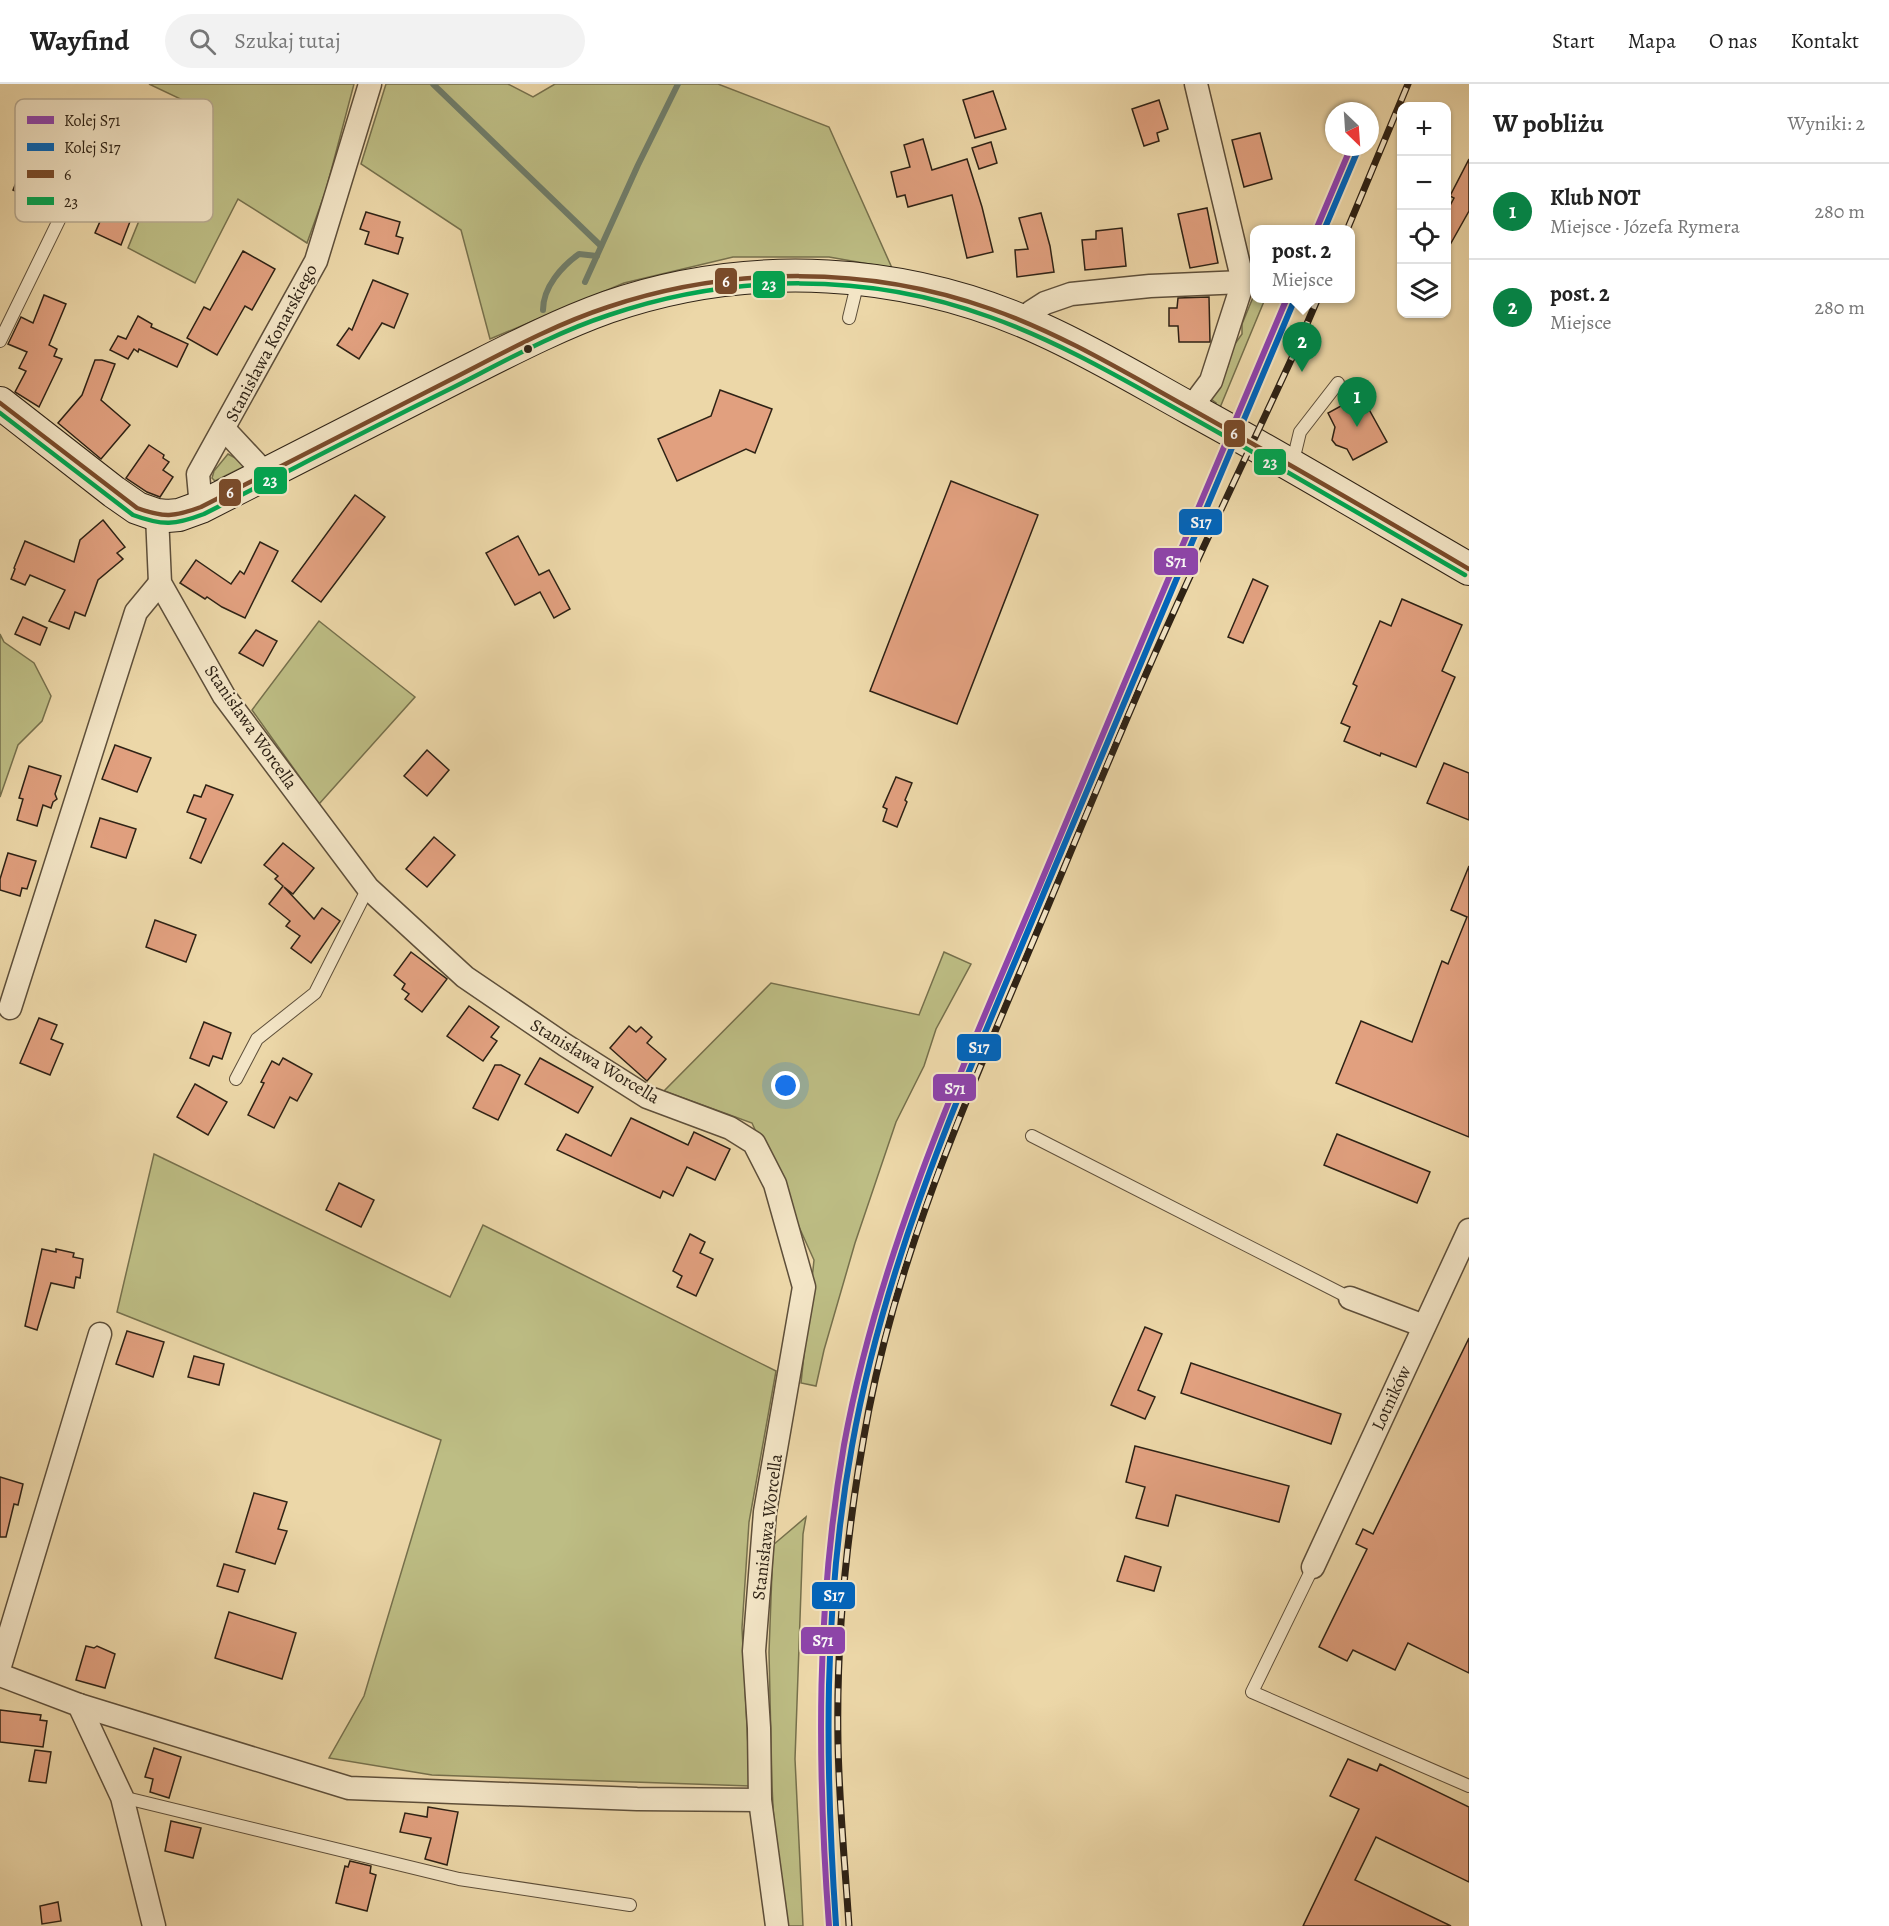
<!DOCTYPE html>
<html lang="pl">
<head>
<meta charset="utf-8">
<style>
  :root { --surface:#fff; --page:#f2f2f2; --text:#222; --muted:#767676; --line:#e0e0e0; --accent:#0b8043 }
  body { margin:0; font-family:Alegreya,serif; background:var(--page); color:var(--text) }
  .controls { position:absolute; right:18px; top:18px; display:grid; overflow:hidden; border-radius:12px; box-shadow:0 2px 4px #0004 }
  .controls button { width:54px; height:54px; display:grid; place-items:center; padding:0; border:0; border-bottom:2px solid var(--line); background:var(--surface); color:var(--text); font:30px sans-serif }
  .compass { position:absolute; left:1325px; top:18px; width:54px; height:54px; border-radius:50%; background:var(--surface); box-shadow:0 2px 4px #0004; rotate:155deg }
  .you { position:absolute; left:786px; top:1002px; width:21px; height:21px; margin:-15px; border:4px solid #fff; border-radius:50%; background:#1a73e8; box-shadow:0 0 0 9px #1a73e833 }
  .badge { display:grid; place-items:center; width:39px; height:39px; border-radius:50%; background:var(--accent); color:#fff; font-size:20px; font-weight:700 }
  .pin { position:absolute; translate:-50% -50px; filter:drop-shadow(0 2px 3px #0008) }
  .pin::after { content:''; position:absolute; top:32px; width:21px; height:18px; background:inherit; clip-path:polygon(0 0,100% 0,50% 100%) }
  .popup { position:absolute; left:1250px; top:141px; width:105px; height:78px; box-sizing:border-box; display:grid; place-content:center; border-radius:12px; background:var(--surface); filter:drop-shadow(0 2px 4px #0005); font-size:20px; white-space:nowrap; color:var(--muted) }
  .popup b { font-size:22px; color:var(--text) }
  .popup::after { content:''; position:absolute; left:50%; top:100%; margin-left:-12px; border:12px solid transparent; border-top-color:var(--surface) }
  .list { margin:0; padding:0; list-style:none }
  h2 { display:flex; justify-content:space-between; align-items:center; height:78px; margin:0; padding:0 24px; font-size:26px }
  h2 small { font-size:20px; font-weight:400; color:var(--muted) }
  .list li { display:grid; grid-template-columns:39px 1fr auto; gap:18px; align-items:center; box-sizing:border-box; height:96px; padding:0 24px; border-top:2px solid var(--line) }
  .list b { display:block; font-size:22px; white-space:nowrap }
  .list p { margin:0; font-size:20px; white-space:nowrap; color:var(--muted) }
  .list em { font-size:20px; font-style:normal; color:var(--muted) }
  .icon { flex:none; width:33px; height:33px; fill:none; stroke:currentColor; stroke-width:2; stroke-linecap:round; stroke-linejoin:round }
  .map { position:relative; flex:none; width:1469px; height:1842px; overflow:hidden }
  header { display:flex; align-items:center; gap:36px; box-sizing:border-box; height:84px; padding:0 30px; background:var(--surface); border-bottom:2px solid var(--line) }
  header strong { font-size:28px }
  nav { display:flex; gap:33px; margin-inline-start:auto; font-size:21px }
  .search { width:420px; height:54px; background:var(--page); display:flex; align-items:center; gap:15px; box-sizing:border-box; padding:0 21px; border-radius:33px; color:var(--muted); font-size:22px }
  main { display:flex }
  aside { flex:1; background:var(--surface) }
  .map>svg:first-child { display:block }
  .green { fill:#bdbd84; stroke:#76704c; stroke-width:1.5 }
  .lines { fill:none; stroke-linecap:round; stroke-linejoin:round }
  .stream { stroke:#6f7d6a; stroke-width:6 }
  .building { fill:#e1a07f; stroke:#2e2215; stroke-width:1.5 }
  .lane-casing { stroke:#5e4f3a; stroke-width:14 }
  .street-casing { stroke:#5e4f3a; stroke-width:25 }
  .secondary-casing { stroke:#2e2215; stroke-width:34 }
  .lane { stroke:#f3e5c6; stroke-width:12 }
  .street { stroke:#f3e5c6; stroke-width:22 }
  .secondary { stroke:#f3e5c6; stroke-width:32 }
  .rail-casing { stroke:#2e2215; stroke-width:7 }
  .rail { stroke:#f3e5c6; stroke-width:4.5; stroke-dasharray:14; stroke-linecap:butt }
  .bus-1-casing { stroke:#f3e5c6; stroke-width:9 }
  .bus-2-casing { stroke:#f3e5c6; stroke-width:9 }
  .bus-1 { stroke:#7a4b2a; stroke-width:4.5 }
  .bus-2 { stroke:#00a651; stroke-width:4.5 }
  .rail-1-casing { stroke:#f3e5c6; stroke-width:10 }
  .rail-2-casing { stroke:#f3e5c6; stroke-width:10 }
  .rail-1 { stroke:#8e44ad; stroke-width:6 }
  .rail-2 { stroke:#0065bd; stroke-width:6 }
  .bus-dot { fill:#2e2215; stroke:#f3e5c6; stroke-width:2 }
  .labels { text-anchor:middle; dominant-baseline:central; stroke-width:4.5; stroke-linejoin:round; paint-order:stroke }
  .street-label { font-size:18px; fill:#2e2215; stroke:#f3e5c6 }
  .key { fill:#f3e5c6; stroke:#b8aa91; stroke-width:1.5 }
  .key-label { font-size:16px; fill:#2e2215 }
  .line-badge { stroke:#f3e5c6; stroke-width:2 }
  .badge-label { font-size:16px; text-anchor:middle; font-weight:bold; fill:#fff }
</style>
</head>
<body>
<header>
<strong>Wayfind</strong>
<div class="search"><svg class="icon" aria-label="search" viewBox="0 0 24 24"><circle cx="10" cy="10" r="6"/><path d="M15 15l6 6"/></svg>Szukaj tutaj</div>
<nav><a>Start</a><a>Mapa</a><a>O nas</a><a>Kontakt</a></nav>
</header>
<main>
<div class="map">
<svg width="1469" height="1842" viewBox="0 0 1469 1842">
  <rect width="100%" height="100%" fill="#ecd7a8"/>
  <filter id="stains"><feTurbulence type="fractalNoise" baseFrequency=".00333" numOctaves="4"/><feColorMatrix values="0 0 0 0 .2 0 0 0 0 .09 0 0 0 0 .02 0 0 0 .5 -.17"/></filter>
  <radialGradient id="worn" r=".72"><stop offset=".6" stop-color="#630" stop-opacity="0"/><stop offset="1" stop-color="#630" stop-opacity=".3"/></radialGradient>
  <!-- green -->
  <g class="green">
    <polygon points="149,0 354,0 326,106 307,159 238,115 195,199 128,164 187,18"/>
    <polygon points="386,0 508,0 533,13 555,0 718,0 829,43 892,184 829,173 733,173 624,199 490,255 461,146 361,80"/>
    <polygon points="1254,211 1254,214 1265,215 1219,326 1214,322 1216,319 1211,315 1228,282 1232,264 1242,250 1242,240"/>
    <polygon points="228,370 241,377 243,383 215,397 212,394 214,387"/>
    <polygon points="319,537 415,613 319,720 252,626"/>
    <polygon points="0,550 4,558 34,579 51,612 42,637 18,661 0,713"/>
    <polygon points="944,868 971,880 936,945 924,982 896,1038 855,1159 824,1266 816,1302 801,1299 814,1176 752,1039 664,1007 771,899 919,931"/>
    <polygon points="154,1070 450,1213 483,1141 776,1287 749,1438 742,1544 750,1702 432,1691 329,1674 364,1612 441,1356 117,1228"/>
    <polygon points="806,1433 803,1450 795,1675 803,1842 786,1842 776,1782 772,1702 769,1568 773,1461"/>
  </g>
  <g class="lines">
    <!-- stream -->
    <g class="stream">
      <polyline points="433,0 601,162"/>
      <polyline points="585,198 638,81 678,0"/>
      <path d="M 543,226 C 543,203 562,182 579,170 L 597,172"/>
    </g>
  </g>
  <!-- building -->
  <g class="building">
    <polygon points="993,7 1006,45 975,54 963,16"/>
    <polygon points="1159,16 1168,45 1157,49 1159,57 1144,62 1132,25"/>
    <polygon points="1260,49 1272,95 1244,103 1232,56"/>
    <polygon points="923,55 932,86 967,75 982,123 993,168 967,174 952,111 908,123 905,111 897,113 891,88 910,83 904,61"/>
    <polygon points="991,58 997,79 979,85 972,64"/>
    <polygon points="27,72 64,88 50,122 13,106"/>
    <polygon points="1469,75 1469,127 1446,168 1446,129 1454,114 1450,112"/>
    <polygon points="123,85 146,96 121,161 95,149"/>
    <polygon points="1207,124 1218,179 1190,184 1178,130"/>
    <polygon points="366,128 400,138 396,152 403,154 398,170 365,160 369,148 360,145"/>
    <polygon points="1041,129 1050,162 1054,188 1017,193 1015,166 1028,165 1019,134"/>
    <polygon points="1122,144 1126,182 1085,186 1082,156 1096,155 1096,147"/>
    <polygon points="243,167 275,185 252,226 245,222 217,271 187,254 204,223 210,226"/>
    <polygon points="373,196 408,210 394,244 382,239 359,275 337,261 349,244 352,246"/>
    <polygon points="44,211 66,220 49,261 57,265 54,272 62,275 39,323 15,308 26,287 19,284 27,268 8,260 21,233 33,239"/>
    <polygon points="1209,213 1210,258 1179,258 1178,242 1169,242 1169,224 1177,224 1178,214"/>
    <polygon points="138,232 152,240 151,243 188,260 177,283 139,265 138,268 134,265 128,275 110,266 118,252 126,255"/>
    <polygon points="95,276 102,276 115,280 101,316 130,341 101,375 58,339 82,311"/>
    <polygon points="720,306 772,325 755,369 746,365 677,397 658,355 711,332"/>
    <polygon points="1361,311 1387,358 1353,376 1347,365 1336,361 1332,356 1335,343 1328,329"/>
    <polygon points="149,361 164,371 163,374 169,378 163,386 173,393 160,413 147,408 126,394"/>
    <polygon points="951,397 1038,431 957,640 870,607"/>
    <polygon points="355,411 385,433 321,518 292,497"/>
    <polygon points="103,436 125,463 117,469 123,475 98,496 85,532 75,528 69,545 49,537 65,506 30,491 25,501 11,495 15,485 14,484 25,457 74,478 80,456"/>
    <polygon points="518,452 539,491 549,486 570,525 554,534 540,508 515,521 486,469"/>
    <polygon points="260,458 278,467 245,534 222,523 207,513 205,515 180,499 196,476 231,500 240,487 244,490"/>
    <polygon points="1253,495 1268,502 1243,559 1228,553"/>
    <polygon points="1402,515 1462,541 1442,587 1455,593 1416,683 1381,669 1380,672 1344,657 1350,643 1341,639 1357,602 1353,600 1380,537 1391,542"/>
    <polygon points="23,533 47,544 40,561 15,550"/>
    <polygon points="256,546 277,557 263,582 239,569"/>
    <polygon points="115,661 151,674 137,708 102,695"/>
    <polygon points="427,666 449,686 427,712 404,692"/>
    <polygon points="1444,679 1469,689 1469,736 1427,719"/>
    <polygon points="29,682 61,692 55,710 57,715 53,718 51,724 43,721 37,742 17,736 23,715 19,714"/>
    <polygon points="896,693 912,699 905,716 907,718 897,743 883,737 887,725 883,723"/>
    <polygon points="206,701 233,711 201,779 190,774 206,735 187,728 194,711 201,713"/>
    <polygon points="100,734 136,745 126,774 91,763"/>
    <polygon points="434,753 455,771 427,803 406,785"/>
    <polygon points="283,759 314,784 293,810 284,803 314,835 322,824 340,837 311,879 291,864 300,852 286,842 290,837 269,820 283,802 275,795 278,792 264,781"/>
    <polygon points="8,769 36,777 27,805 22,804 20,812 0,806 0,795"/>
    <polygon points="1469,782 1469,1053 1336,999 1361,937 1412,958 1442,877 1448,880 1467,833 1451,826"/>
    <polygon points="155,836 196,851 186,878 146,863"/>
    <polygon points="411,868 447,895 422,928 405,915 409,910 402,905 405,900 394,891"/>
    <polygon points="469,922 499,943 491,953 497,957 483,977 447,952"/>
    <polygon points="39,934 57,941 51,955 63,960 50,991 20,979"/>
    <polygon points="204,938 231,949 222,975 213,972 209,982 190,974"/>
    <polygon points="629,942 636,948 641,943 652,953 647,959 666,975 647,997 610,964"/>
    <polygon points="283,974 312,990 297,1017 290,1013 274,1044 248,1031 264,999 261,998 272,977 279,981"/>
    <polygon points="540,974 593,1003 578,1029 525,1000"/>
    <polygon points="495,981 501,981 520,991 498,1036 473,1024"/>
    <polygon points="195,1000 227,1018 208,1051 177,1033"/>
    <polygon points="631,1034 688,1061 694,1048 730,1065 715,1096 687,1083 673,1112 663,1107 660,1114 557,1066 566,1050 611,1072"/>
    <polygon points="1337,1050 1430,1088 1417,1119 1324,1081"/>
    <polygon points="339,1099 374,1116 361,1143 326,1126"/>
    <polygon points="690,1150 705,1158 700,1169 713,1175 696,1212 677,1203 682,1192 673,1187"/>
    <polygon points="42,1165 56,1168 56,1165 74,1169 73,1173 83,1175 80,1194 76,1193 74,1204 51,1199 37,1246 25,1242"/>
    <polygon points="1145,1243 1162,1250 1138,1306 1155,1313 1145,1335 1111,1321"/>
    <polygon points="127,1247 164,1258 153,1293 116,1280"/>
    <polygon points="1469,1254 1469,1589 1408,1559 1395,1586 1353,1566 1347,1577 1319,1563 1367,1465 1356,1460 1363,1445 1373,1450"/>
    <polygon points="194,1272 224,1280 219,1301 188,1293"/>
    <polygon points="1191,1279 1341,1330 1331,1360 1181,1309"/>
    <polygon points="1135,1362 1289,1402 1279,1438 1176,1411 1168,1442 1136,1434 1145,1403 1126,1398"/>
    <polygon points="0,1393 23,1400 18,1421 14,1420 6,1453 0,1453"/>
    <polygon points="254,1409 287,1418 278,1445 287,1447 275,1480 236,1468"/>
    <polygon points="1125,1472 1161,1483 1154,1507 1117,1497"/>
    <polygon points="224,1480 245,1486 238,1508 217,1502"/>
    <polygon points="229,1528 296,1549 282,1595 215,1574"/>
    <polygon points="86,1562 94,1564 97,1562 115,1570 105,1604 76,1596"/>
    <polygon points="0,1626 41,1631 40,1636 47,1637 43,1663 0,1658"/>
    <polygon points="154,1664 181,1673 169,1714 150,1708 153,1695 145,1693"/>
    <polygon points="35,1666 51,1668 46,1699 29,1697"/>
    <polygon points="1348,1675 1377,1687 1380,1680 1469,1723 1469,1798 1376,1753 1355,1796 1451,1842 1303,1842 1359,1725 1330,1712"/>
    <polygon points="428,1723 458,1728 447,1781 425,1775 431,1754 400,1748 405,1729 427,1733"/>
    <polygon points="171,1737 201,1744 193,1774 165,1767"/>
    <polygon points="350,1777 371,1782 370,1789 376,1791 367,1827 336,1819 345,1782 348,1783"/>
    <polygon points="58,1818 61,1837 42,1840 40,1822"/>
  </g>
  <g class="lines">
    <defs>
      <g id="lane">
        <polyline points="849,234 858,197"/>
        <polyline points="0,257 62,130"/>
        <polyline points="1292,381 1300,348 1338,299"/>
        <polyline points="236,995 257,955 315,909 368,804"/>
        <polyline points="1032,1052 1350,1214"/>
        <polyline points="1313,1483 1252,1608 1469,1702"/>
        <polyline points="122,1713 459,1795 630,1821"/>
      </g>
      <g id="street">
        <polyline points="1022,237 1031,228 1045,219 1071,210 1150,202 1243,198"/>
        <polyline points="1190,325 1211,297 1243,198 1196,0"/>
        <polyline points="224,345 266,390"/>
        <polyline points="201,423 198,390 316,177 370,0"/>
        <polyline points="157,431 160,499 224,612 368,804 465,893 565,961 647,1013 730,1044 754,1059 775,1100 804,1203 765,1428 754,1567 759,1644 760,1716 777,1842"/>
        <polyline points="10,924 136,528 160,499"/>
        <polyline points="1350,1214 1424,1242"/>
        <polyline points="1313,1483 1469,1146"/>
        <polyline points="0,1582 100,1250"/>
        <polyline points="0,1591 79,1621 122,1713 154,1842"/>
        <polyline points="79,1621 349,1704 637,1715 760,1716"/>
      </g>
      <path id="secondary" d="M 0,319 L 114,408 L 137,424 L 157,431 L 167,432 L 179,431 L 201,423 C 286,380 370,336 456,293 C 506,268 555,242 608,223 C 750,174 907,183 1043,246 C 1094,269 1142,298 1191,325 C 1285,376 1376,431 1469,485"/>
    </defs>
    <!-- lane casing -->
    <use href="#lane" class="lane-casing"/>
    <!-- street casing -->
    <use href="#street" class="street-casing"/>
    <!-- secondary casing -->
    <use href="#secondary" class="secondary-casing"/>
    <!-- lane -->
    <use href="#lane" class="lane"/>
    <!-- street -->
    <use href="#street" class="street"/>
    <!-- secondary -->
    <use href="#secondary" class="secondary"/>
    <defs>
      <g id="rail">
        <polyline points="1347,146 1408,0"/>
        <path d="M 849,1842 C 845,1781 839,1719 838,1658 C 836,1546 848,1435 869,1325 C 900,1166 966,1016 1029,867 C 1068,775 1106,682 1146,590 C 1194,480 1247,372 1297,263 L 1318,214"/>
      </g>
    </defs>
    <!-- rail casing -->
    <use href="#rail" class="rail-casing"/>
    <!-- rail -->
    <use href="#rail" class="rail"/>
    <defs>
      <path id="bus-1" d="M 0,319 L 137,424 C 164,434 174,433 201,423 C 284,381 367,338 450,296 C 501,270 553,241 608,223 C 731,182 868,181 991,225 C 1062,250 1126,289 1191,325 C 1284,377 1377,431 1469,485"/>
      <path id="bus-2" d="M 0,329 L 133,431 C 163,442 175,441 204,430 C 287,388 369,345 452,304 C 503,278 554,249 609,231 C 731,189 869,188 990,233 C 1060,258 1124,296 1189,332 C 1282,384 1373,438 1465,491"/>
    </defs>
    <!-- bus-1 casing -->
    <use href="#bus-1" class="bus-1-casing"/>
    <!-- bus-2 casing -->
    <use href="#bus-2" class="bus-2-casing"/>
    <!-- bus-1 -->
    <use href="#bus-1" class="bus-1"/>
    <!-- bus-2 -->
    <use href="#bus-2" class="bus-2"/>
    <defs>
      <g id="rail-1">
        <polyline points="1316,146 1351,63"/>
        <path d="M 829,1842 C 817,1680 816,1522 844,1361 C 879,1169 960,989 1036,810 C 1119,611 1203,413 1287,214"/>
      </g>
      <g id="rail-2">
        <polyline points="1324,146 1358,66"/>
        <path d="M 836,1841 C 825,1681 823,1521 852,1362 C 886,1169 968,990 1043,811 C 1127,613 1210,415 1294,217"/>
      </g>
    </defs>
    <!-- rail-1 casing -->
    <use href="#rail-1" class="rail-1-casing"/>
    <!-- rail-2 casing -->
    <use href="#rail-2" class="rail-2-casing"/>
    <!-- rail-1 -->
    <use href="#rail-1" class="rail-1"/>
    <!-- rail-2 -->
    <use href="#rail-2" class="rail-2"/>
  </g>
  <!-- markers -->
  <circle class="bus-dot" cx="528" cy="265" r="5"/>
  <g class="labels">
    <!-- street labels -->
    <g class="street-label">
      <text transform="translate(271 259) rotate(-62)">Stanisława Konarskiego</text>
      <text transform="translate(251 643) rotate(55)">Stanisława Worcella</text>
      <text transform="translate(595 977) rotate(31)">Stanisława Worcella</text>
      <text transform="translate(1391 1314) rotate(-65)">Lotników</text>
      <text transform="translate(767 1443) rotate(-83)">Stanisława Worcella</text>
    </g>
  </g>
  <!-- legend -->
  <rect x="15" y="15" width="198" height="123" rx="9" class="key"/>
  <rect x="27" y="32" width="27" height="8" fill="#8e44ad"/>
  <rect x="27" y="59" width="27" height="8" fill="#0065bd"/>
  <rect x="27" y="86" width="27" height="8" fill="#7a4b2a"/>
  <rect x="27" y="113" width="27" height="8" fill="#00a651"/>
  <g class="key-label">
    <text x="64" y="42">Kolej S71</text>
    <text x="64" y="69">Kolej S17</text>
    <text x="64" y="96">6</text>
    <text x="64" y="123">23</text>
  </g>
  <g class="line-badge">
    <rect x="714" y="183" width="24" height="28" rx="6" fill="#7a4b2a"/>
    <rect x="752" y="186" width="34" height="29" rx="6" fill="#00a651"/>
    <rect x="1223" y="335" width="23" height="29" rx="6" fill="#7a4b2a"/>
    <rect x="1253" y="364" width="34" height="28" rx="6" fill="#00a651"/>
    <rect x="253" y="382" width="35" height="29" rx="6" fill="#00a651"/>
    <rect x="218" y="394" width="24" height="29" rx="6" fill="#7a4b2a"/>
    <rect x="1178" y="424" width="45" height="28" rx="6" fill="#0065bd"/>
    <rect x="1153" y="463" width="46" height="29" rx="6" fill="#8e44ad"/>
    <rect x="956" y="949" width="46" height="29" rx="6" fill="#0065bd"/>
    <rect x="932" y="989" width="45" height="29" rx="6" fill="#8e44ad"/>
    <rect x="811" y="1497" width="45" height="29" rx="6" fill="#0065bd"/>
    <rect x="800" y="1542" width="46" height="29" rx="6" fill="#8e44ad"/>
  </g>
  <g class="badge-label">
    <text x="726" y="203">6</text>
    <text x="769" y="206">23</text>
    <text x="1234" y="355">6</text>
    <text x="1270" y="384">23</text>
    <text x="270" y="402">23</text>
    <text x="230" y="414">6</text>
    <text x="1201" y="444">S17</text>
    <text x="1176" y="483">S71</text>
    <text x="979" y="969">S17</text>
    <text x="955" y="1010">S71</text>
    <text x="834" y="1517">S17</text>
    <text x="823" y="1562">S71</text>
  </g>
  <rect width="100%" height="100%" filter="url(#stains)"/>
  <rect width="100%" height="100%" fill="url(#worn)"/>
</svg>
<div class="controls">
<button>+</button>
<button>−</button>
<button><svg class="icon" aria-label="locate" viewBox="0 0 24 24"><circle cx="12" cy="12" r="6"/><path d="M12 2v4M12 18v4M2 12h4M18 12h4"/></svg></button>
<button><svg class="icon" aria-label="layers" viewBox="0 0 24 24"><path d="M12 4l9 5-9 5-9-5zM3 14l9 5 9-5"/></svg></button>
</div>
<svg class="compass" viewBox="-18 -18 36 36"><path d="M0-13l5 13h-10z" fill="#e53935"/><path d="M0 13l5-13h-10z" fill="#767676"/></svg>
<div class="you"></div>
<div class="pin badge" style="left:1357px;top:343px">1</div>
<div class="pin badge" style="left:1302px;top:288px">2</div>
<div class="popup"><b>post. 2</b>Miejsce</div>
</div>
<aside>
<h2>W pobliżu<small>Wyniki: 2</small></h2>
<ul class="list">
<li><span class="badge">1</span><div><b>Klub NOT</b><p>Miejsce · Józefa Rymera</p></div><em>280 m</em></li>
<li><span class="badge">2</span><div><b>post. 2</b><p>Miejsce</p></div><em>280 m</em></li>
</ul>
</aside>
</main>
</body>
</html>
